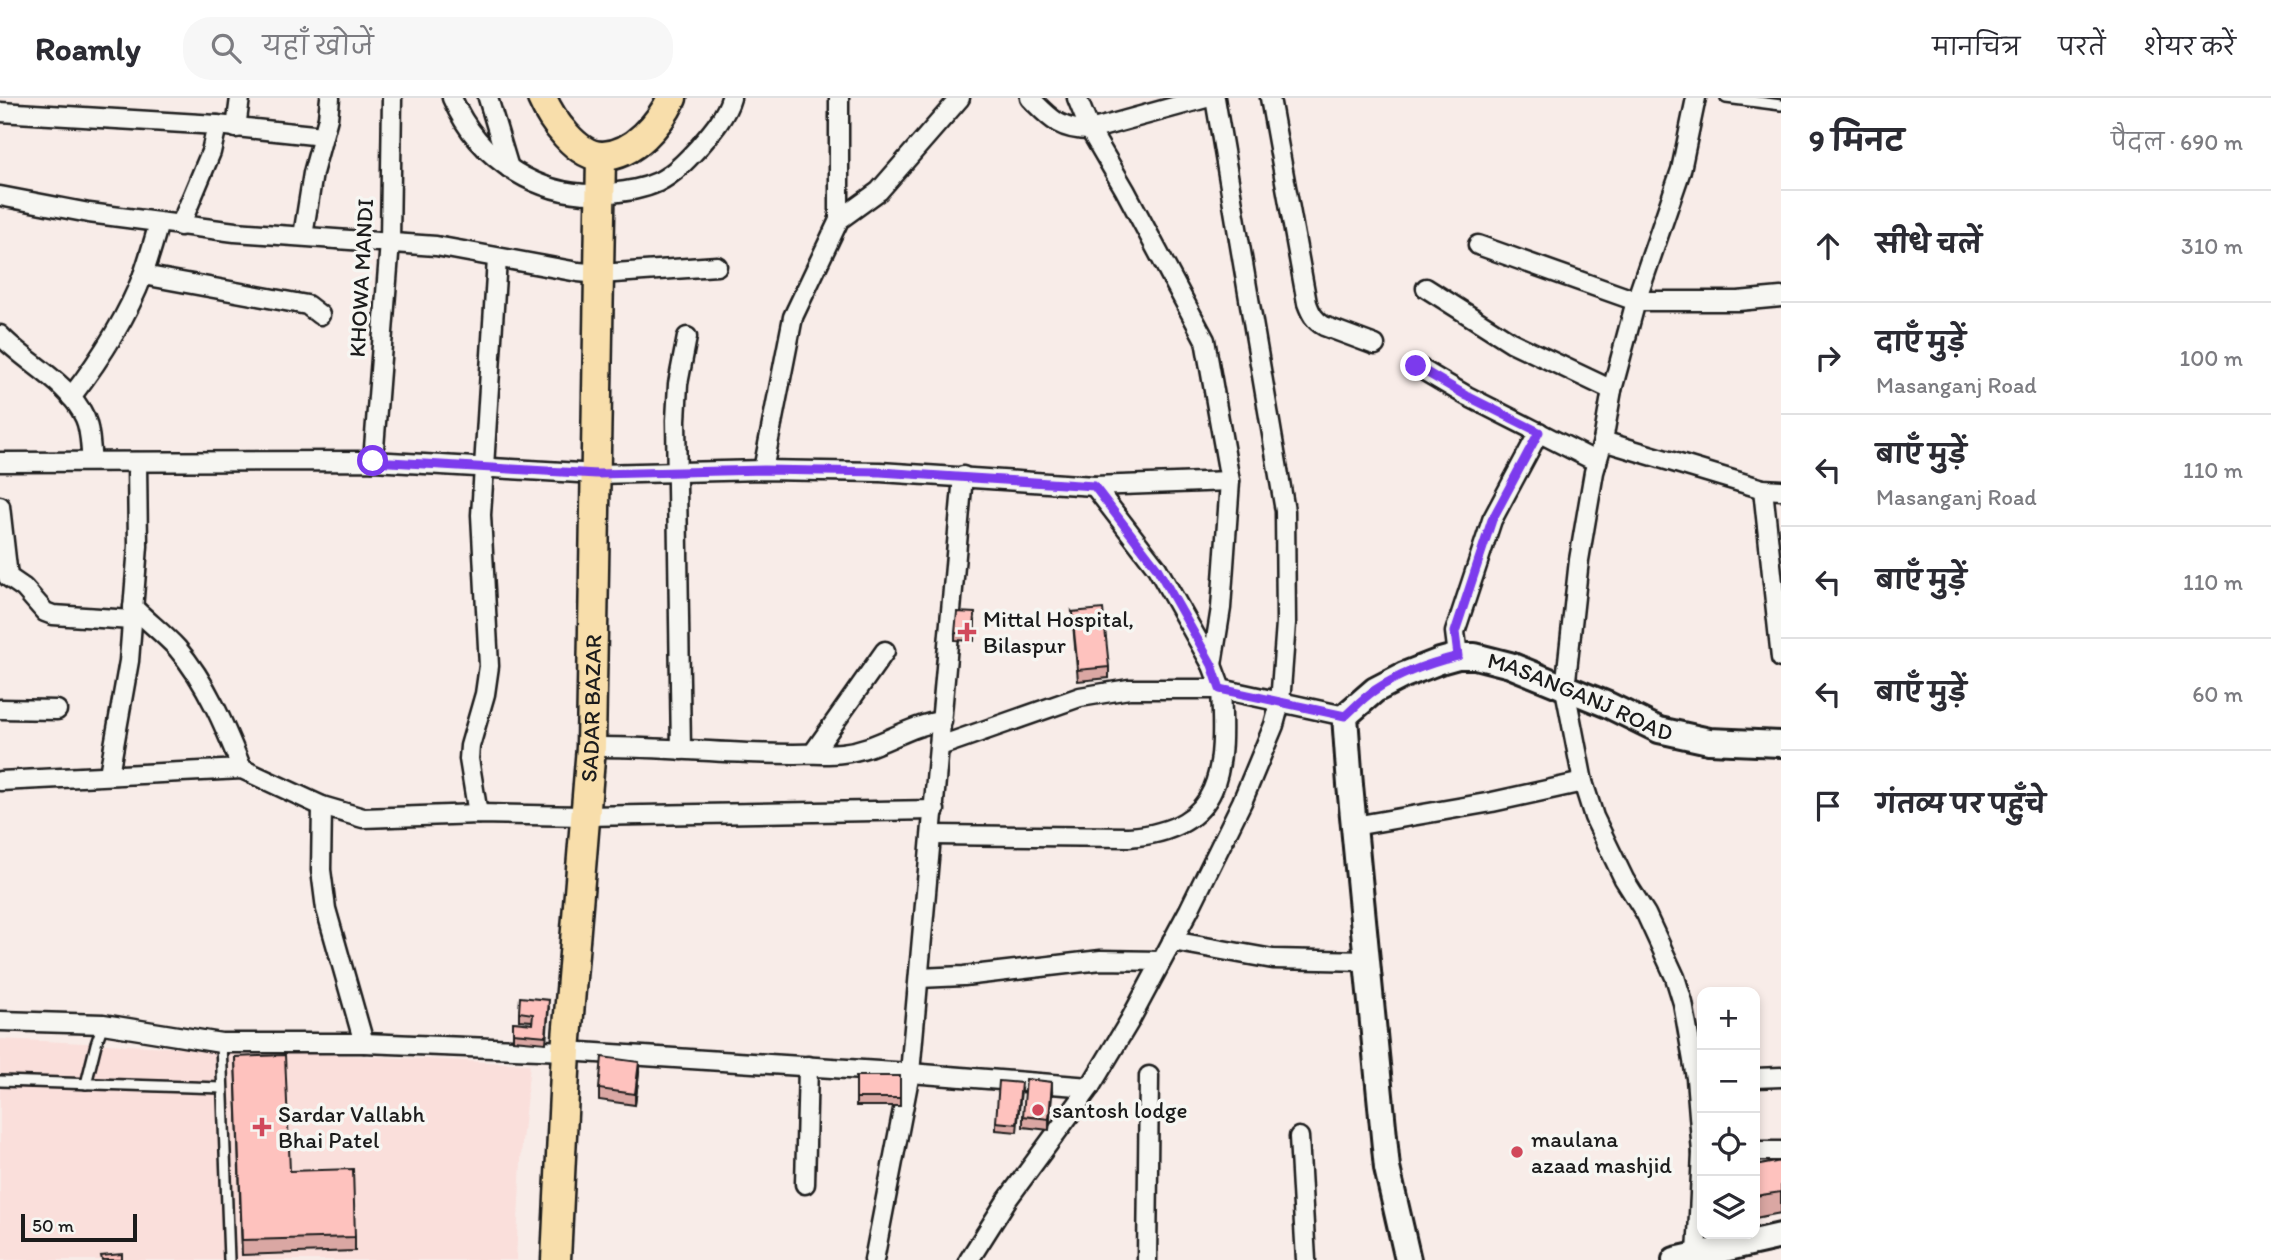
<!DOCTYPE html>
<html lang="hi">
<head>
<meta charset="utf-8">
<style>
  :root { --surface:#fff; --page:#f7f7f7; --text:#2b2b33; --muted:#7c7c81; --line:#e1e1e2 }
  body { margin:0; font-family:Itim,"Playpen Sans Deva",sans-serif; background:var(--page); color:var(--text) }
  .controls { position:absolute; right:21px; bottom:21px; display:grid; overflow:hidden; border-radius:14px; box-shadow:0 4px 10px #0003 }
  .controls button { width:63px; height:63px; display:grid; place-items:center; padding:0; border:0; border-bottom:2px solid var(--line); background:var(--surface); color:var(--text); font:35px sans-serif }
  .scale { position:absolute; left:21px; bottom:18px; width:116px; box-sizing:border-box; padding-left:7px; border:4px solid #1c1c1c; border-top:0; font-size:19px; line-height:24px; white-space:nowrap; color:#1c1c1c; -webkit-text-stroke:5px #f6f6f2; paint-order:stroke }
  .stop { position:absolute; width:21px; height:21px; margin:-16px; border:5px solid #7c3aed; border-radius:50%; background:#fff }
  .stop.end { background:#7c3aed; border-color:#fff; box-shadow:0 2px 7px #0008 }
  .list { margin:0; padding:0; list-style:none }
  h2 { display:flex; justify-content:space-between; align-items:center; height:91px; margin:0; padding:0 28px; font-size:30px }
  h2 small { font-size:23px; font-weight:400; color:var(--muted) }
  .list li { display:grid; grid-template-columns:46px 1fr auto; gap:21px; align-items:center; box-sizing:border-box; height:112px; padding:0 28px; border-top:2px solid var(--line) }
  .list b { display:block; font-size:26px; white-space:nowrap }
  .list p { margin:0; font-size:23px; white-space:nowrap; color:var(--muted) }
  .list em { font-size:23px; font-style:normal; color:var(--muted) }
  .icon { flex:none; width:38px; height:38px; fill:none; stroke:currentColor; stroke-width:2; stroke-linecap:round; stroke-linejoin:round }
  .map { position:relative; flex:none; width:1781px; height:1162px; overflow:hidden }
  header { display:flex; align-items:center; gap:42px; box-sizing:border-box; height:98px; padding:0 35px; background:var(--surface); border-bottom:2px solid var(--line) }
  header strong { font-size:33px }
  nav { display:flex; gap:38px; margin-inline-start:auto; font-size:24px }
  .search { width:490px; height:63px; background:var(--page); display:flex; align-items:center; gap:18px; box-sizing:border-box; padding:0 24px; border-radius:28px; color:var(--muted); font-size:26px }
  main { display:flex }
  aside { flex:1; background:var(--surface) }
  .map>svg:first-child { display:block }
  .built { fill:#fadfdb }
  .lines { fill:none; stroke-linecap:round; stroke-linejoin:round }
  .lane-casing { stroke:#1c1c1c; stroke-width:14 }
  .street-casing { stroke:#1c1c1c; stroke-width:23 }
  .secondary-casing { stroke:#1c1c1c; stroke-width:30 }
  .primary-casing { stroke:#1c1c1c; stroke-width:33 }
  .lane { stroke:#f6f6f2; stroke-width:9 }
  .street { stroke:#f6f6f2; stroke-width:18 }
  .secondary { stroke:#f6f6f2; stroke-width:24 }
  .primary { stroke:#f8deab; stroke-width:28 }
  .wall { fill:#daa7a3; stroke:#1c1c1c; stroke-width:2 }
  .shaded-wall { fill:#b28885; stroke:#1c1c1c; stroke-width:2 }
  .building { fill:#fec2be; stroke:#1c1c1c; stroke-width:2 }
  .route { stroke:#7c3aed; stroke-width:9 }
  .poi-dot { fill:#d1495b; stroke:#f6f6f2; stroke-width:2.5 }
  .labels { text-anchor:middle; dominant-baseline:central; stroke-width:7; stroke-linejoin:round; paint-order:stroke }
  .street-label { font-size:23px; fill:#1c1c1c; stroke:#f6f6f2 }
  .poi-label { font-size:23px; fill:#1c1c1c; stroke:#f6f6f2; text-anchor:start }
</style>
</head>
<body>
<header>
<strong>Roamly</strong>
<div class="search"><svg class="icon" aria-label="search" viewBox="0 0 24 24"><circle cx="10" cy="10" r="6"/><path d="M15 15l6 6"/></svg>यहाँ खोजें</div>
<nav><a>मानचित्र</a><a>परतें</a><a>शेयर करें</a></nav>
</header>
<main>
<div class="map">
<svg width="1781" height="1162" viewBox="0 0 1781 1162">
  <rect width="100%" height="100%" fill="#f8ece8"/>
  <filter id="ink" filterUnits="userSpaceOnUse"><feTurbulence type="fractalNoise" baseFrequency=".0143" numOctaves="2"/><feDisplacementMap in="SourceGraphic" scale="14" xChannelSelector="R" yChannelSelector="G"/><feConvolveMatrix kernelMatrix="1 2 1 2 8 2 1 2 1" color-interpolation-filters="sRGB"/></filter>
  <g filter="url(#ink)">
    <!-- built -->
    <polygon class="built" points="0,941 530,966 522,1044 516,1162 0,1162"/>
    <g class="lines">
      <defs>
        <g id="lane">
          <polyline points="1726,0 1781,7"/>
          <polyline points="221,945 229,1162"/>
          <polyline points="0,983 222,990"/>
          <polyline points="86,986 96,946 103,926"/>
        </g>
        <g id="street">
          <path d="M 452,0 C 479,63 542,103 611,95 C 628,93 643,91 658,84 C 674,76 687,62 699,49 C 711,35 726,18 731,0"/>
          <polyline points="488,0 509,70"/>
          <path d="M 1030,0 C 1050,20 1059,32 1090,32 L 1206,0"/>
          <polyline points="1077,0 1090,32 1125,92 1205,242 1230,383 1221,510 1212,567"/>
          <path d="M 1270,0 L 1307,205 C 1311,216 1314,222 1324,228 L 1375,247"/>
          <polyline points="1696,0 1681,72 1636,203 1612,292 1603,343 1594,374 1579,462 1565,591 1583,684 1594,719 1624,781 1646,816 1675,879 1683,905 1696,980 1702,1055"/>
          <polyline points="0,14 217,27 323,38"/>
          <polyline points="236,30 240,0"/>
          <polyline points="0,98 89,115 235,134 436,148 578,174 600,176 717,168"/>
          <polyline points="839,122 839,0"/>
          <polyline points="180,128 211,54 217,27"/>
          <polyline points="303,138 313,75 328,20 330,0"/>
          <polyline points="1478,147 1636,203 1738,203 1781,199"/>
          <polyline points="143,177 307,207 320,217"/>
          <polyline points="1426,190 1511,244 1612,292"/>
          <path d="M 0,237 C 26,265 69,284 85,320 C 91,333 90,350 92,363"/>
          <polyline points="1416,268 1467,298 1597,364"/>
          <path d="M 71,299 C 98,264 127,219 143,177 C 149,160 154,142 159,125"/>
          <polyline points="1603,343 1763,391 1781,392"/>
          <polyline points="373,363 390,144 392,0"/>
          <polyline points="0,364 373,363 597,376 763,372 880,374 1094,388 1230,383"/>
          <polyline points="763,372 793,219 839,122 879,93 960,0"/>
          <polyline points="1094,388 1157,470 1212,567 1221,591 1345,618"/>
          <polyline points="1763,391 1781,560"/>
          <polyline points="0,408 8,479 24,490 45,514 53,517 132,522"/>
          <path d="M 133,509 C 147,523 164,536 177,550 C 207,585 225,629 242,671"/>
          <polyline points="1458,558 1455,534 1492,422 1539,334"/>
          <polyline points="0,611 57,612"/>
          <path d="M 591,649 C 659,648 726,656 794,656 C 810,655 826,657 842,655 C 880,651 905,628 942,623"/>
          <polyline points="681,652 676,322 678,286 687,239"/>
          <polyline points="813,655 885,553"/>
          <polyline points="109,676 129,563 138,448 137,364"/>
          <polyline points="0,683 242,671 322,708 363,720 478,716 585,718 935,712"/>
          <polyline points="322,708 321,772 326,811 364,945"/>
          <polyline points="478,716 469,661 470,648 485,596 489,568 481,417 497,161"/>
          <polyline points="1354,728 1492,704 1583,684"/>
          <path d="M 932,737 L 1129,739 C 1225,732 1225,670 1221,591 L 1129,591 L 1080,599 L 940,648"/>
          <polyline points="1172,843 1273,861 1367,863"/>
          <polyline points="919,880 964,878 1101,862 1161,863"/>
          <polyline points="0,923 103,926 221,945 364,945 566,953 910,975 1090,989"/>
          <polyline points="1755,980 1781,979"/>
          <polyline points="1299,1039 1306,1162"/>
          <polyline points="1755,1053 1781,1053"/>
          <polyline points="805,1086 808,968"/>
          <polyline points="1697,1157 1702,1055"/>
          <polyline points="874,1162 910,975 963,378"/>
          <polyline points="969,1162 1007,1102 1090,989 1129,924 1189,812 1242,704 1274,627 1280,605 1286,525 1285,413 1215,0"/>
          <polyline points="1147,1162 1149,978"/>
        </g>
        <g id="secondary">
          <path id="s1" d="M 1408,1162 L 1387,1070 L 1350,687 L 1345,618 L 1375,592 L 1404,577 L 1440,563 L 1458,558 L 1475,558 L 1510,567 L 1608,607 L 1659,632 L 1709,643 L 1781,646"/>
          <polyline points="1675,1162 1781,1138"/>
        </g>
        <g id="primary">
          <path d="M 542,0 C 551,21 577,59 603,58 C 634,57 660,25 672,0"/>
          <path id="s2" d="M 556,1162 L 566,953 L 591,649 L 601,58"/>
        </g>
      </defs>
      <!-- lane casing -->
      <use href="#lane" class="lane-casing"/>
      <!-- street casing -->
      <use href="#street" class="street-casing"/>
      <!-- secondary casing -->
      <use href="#secondary" class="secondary-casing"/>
      <!-- primary casing -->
      <use href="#primary" class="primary-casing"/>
      <!-- lane -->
      <use href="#lane" class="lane"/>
      <!-- street -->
      <use href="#street" class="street"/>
      <!-- secondary -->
      <use href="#secondary" class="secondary"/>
      <!-- primary -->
      <use href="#primary" class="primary"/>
    </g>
    <!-- wall -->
    <g class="wall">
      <polygon points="1072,514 1109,569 1109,580 1078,583"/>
      <polygon points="975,523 974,543 955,542 955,535"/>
      <polygon points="549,909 546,945 513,942 513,924 532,926 532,923 519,922 519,914"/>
      <polygon points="235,959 290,1073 355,1139 355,1153 242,1157"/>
      <polygon points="639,975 635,1007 599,1002 599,991"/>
      <rect x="856" y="978" width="44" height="30"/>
      <polygon points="1021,992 1017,1034 996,1032 996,1024"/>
      <polygon points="1052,995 1049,1032 1023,1029 1023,1018"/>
      <polygon points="1781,1063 1781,1115 1755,1120 1755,1068"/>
    </g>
    <!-- shaded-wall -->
    <g class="shaded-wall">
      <polygon points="639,964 639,975 635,1007 635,996"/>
      <polygon points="1052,984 1052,995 1049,1032 1049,1021"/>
    </g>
    <!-- building -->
    <g class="building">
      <polygon points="1103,511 1109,569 1078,572 1072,514"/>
      <polygon points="957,514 975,515 974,536 955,535"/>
      <polygon points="520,899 549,902 546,938 513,935 513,924 532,926 533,916 519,914"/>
      <polygon points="285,957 290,1073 353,1071 355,1139 242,1142 235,959"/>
      <polygon points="602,959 639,964 635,996 599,991"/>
      <rect x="856" y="978" width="44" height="22"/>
      <polygon points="1026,981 1052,984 1049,1021 1023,1018"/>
      <polygon points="999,983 1021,985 1017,1026 996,1024"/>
      <polygon points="1781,1063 1781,1094 1755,1098 1755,1068"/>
      <polygon points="122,1156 122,1162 102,1162 101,1158"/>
    </g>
  </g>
  <g class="lines" filter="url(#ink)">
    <!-- route -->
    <path class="route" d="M 373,363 L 597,376 L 764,372 L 880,374 L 1094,388 L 1157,470 L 1212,567 L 1220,591 L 1345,618 C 1355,609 1364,599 1375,592 C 1399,576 1430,565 1458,558 L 1455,534 L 1492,422 L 1539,334 L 1467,298 L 1416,268"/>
  </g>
  <!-- markers -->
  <g class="poi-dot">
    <path d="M963.5 523.5h7v7h7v7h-7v7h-7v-7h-7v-7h7z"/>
    <circle cx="1038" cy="1012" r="7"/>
    <path d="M258.5 1018.5h7v7h7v7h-7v7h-7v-7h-7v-7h7z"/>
    <circle cx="1517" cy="1054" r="7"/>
  </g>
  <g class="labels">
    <!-- street labels -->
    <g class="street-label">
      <text transform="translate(361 180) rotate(-87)">KHOWA MANDI</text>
      <text stroke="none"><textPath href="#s1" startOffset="808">MASANGANJ ROAD</textPath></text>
      <text stroke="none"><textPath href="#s2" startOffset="553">SADAR BAZAR</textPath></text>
    </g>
    <!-- poi labels -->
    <g class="poi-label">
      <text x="983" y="521">Mittal Hospital,<tspan x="983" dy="26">Bilaspur</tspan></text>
      <text x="1052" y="1012">santosh lodge</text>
      <text x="278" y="1016">Sardar Vallabh<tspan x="278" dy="26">Bhai Patel</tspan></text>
      <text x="1531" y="1041">maulana<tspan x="1531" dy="26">azaad mashjid</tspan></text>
    </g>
  </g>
</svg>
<div class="controls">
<button>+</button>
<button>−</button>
<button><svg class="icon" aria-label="locate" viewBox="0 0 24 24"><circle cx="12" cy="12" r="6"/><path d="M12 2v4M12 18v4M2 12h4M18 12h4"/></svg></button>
<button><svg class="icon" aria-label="layers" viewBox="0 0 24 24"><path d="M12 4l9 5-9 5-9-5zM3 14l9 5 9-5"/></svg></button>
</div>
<div class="scale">50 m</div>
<div class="stop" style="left:373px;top:363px"></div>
<div class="stop end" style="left:1416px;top:268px"></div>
</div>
<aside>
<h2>9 मिनट<small>पैदल · 690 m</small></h2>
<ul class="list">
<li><svg class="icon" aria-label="ahead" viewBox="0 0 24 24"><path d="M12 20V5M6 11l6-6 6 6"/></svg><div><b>सीधे चलें</b></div><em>310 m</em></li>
<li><svg class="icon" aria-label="right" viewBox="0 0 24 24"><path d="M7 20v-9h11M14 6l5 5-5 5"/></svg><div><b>दाएँ मुड़ें</b><p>Masanganj Road</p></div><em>100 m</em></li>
<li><svg class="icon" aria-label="left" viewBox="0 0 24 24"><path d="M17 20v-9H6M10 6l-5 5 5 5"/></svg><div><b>बाएँ मुड़ें</b><p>Masanganj Road</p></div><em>110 m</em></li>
<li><svg class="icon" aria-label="left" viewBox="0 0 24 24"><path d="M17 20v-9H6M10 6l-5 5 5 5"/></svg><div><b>बाएँ मुड़ें</b></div><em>110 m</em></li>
<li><svg class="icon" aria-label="left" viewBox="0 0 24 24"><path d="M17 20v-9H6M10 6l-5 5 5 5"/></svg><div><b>बाएँ मुड़ें</b></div><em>60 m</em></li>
<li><svg class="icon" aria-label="arrive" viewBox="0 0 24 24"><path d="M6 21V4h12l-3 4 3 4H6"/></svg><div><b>गंतव्य पर पहुँचे</b></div></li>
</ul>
</aside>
</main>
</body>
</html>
